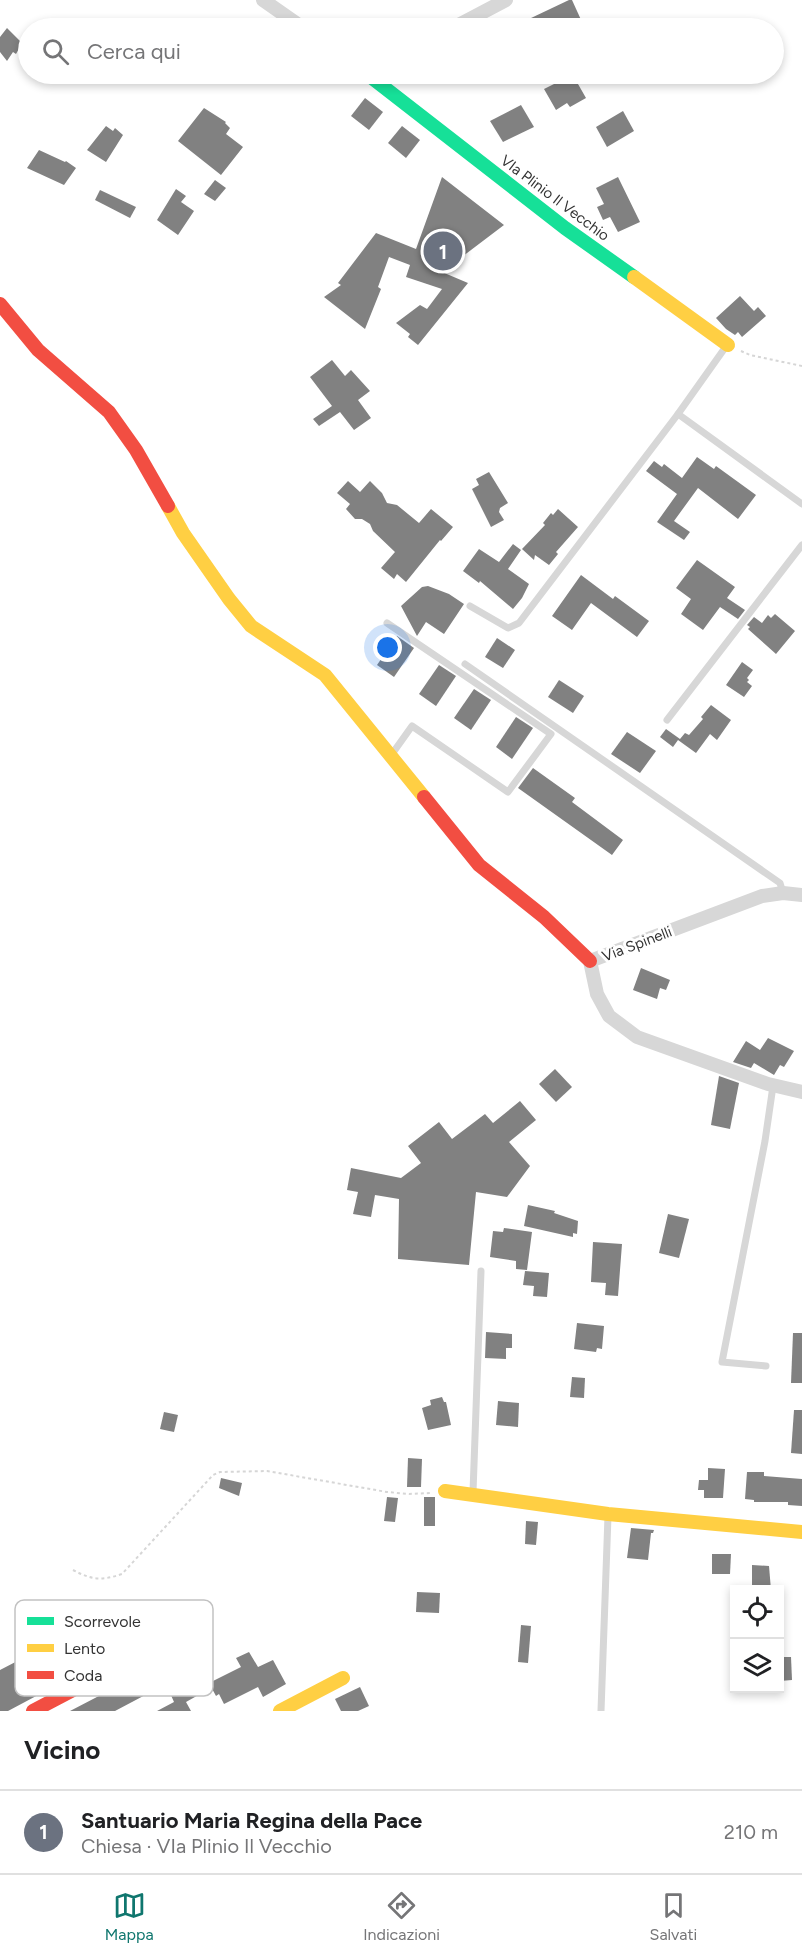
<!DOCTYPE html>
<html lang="it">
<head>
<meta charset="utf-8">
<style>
  :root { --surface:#fff; --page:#f6f6f6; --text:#202124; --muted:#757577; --line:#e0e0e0; --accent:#0f766e }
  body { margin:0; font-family:Figtree,sans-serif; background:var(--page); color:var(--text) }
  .controls { position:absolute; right:18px; bottom:18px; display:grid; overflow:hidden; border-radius:0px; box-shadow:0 3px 9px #0003 }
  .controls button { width:54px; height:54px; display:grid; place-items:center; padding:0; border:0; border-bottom:2px solid var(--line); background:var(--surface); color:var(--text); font:30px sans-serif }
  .you { position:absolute; left:388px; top:648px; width:21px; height:21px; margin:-15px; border:4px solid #fff; border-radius:50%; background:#1a73e8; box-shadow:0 0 0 9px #1a73e833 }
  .badge { display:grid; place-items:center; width:39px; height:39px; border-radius:50%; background:var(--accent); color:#fff; font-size:20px; font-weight:700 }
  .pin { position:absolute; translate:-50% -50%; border:3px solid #fff; box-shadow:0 2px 6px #0006 }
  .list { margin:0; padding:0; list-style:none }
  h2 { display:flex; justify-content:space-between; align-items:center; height:78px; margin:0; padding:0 24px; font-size:26px }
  h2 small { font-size:20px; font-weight:400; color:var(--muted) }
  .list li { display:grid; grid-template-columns:39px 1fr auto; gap:18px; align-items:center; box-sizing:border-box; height:84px; padding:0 24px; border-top:2px solid var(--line) }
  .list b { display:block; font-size:22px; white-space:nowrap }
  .list p { margin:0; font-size:20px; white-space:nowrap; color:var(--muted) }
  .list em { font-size:20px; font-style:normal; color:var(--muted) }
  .icon { flex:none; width:33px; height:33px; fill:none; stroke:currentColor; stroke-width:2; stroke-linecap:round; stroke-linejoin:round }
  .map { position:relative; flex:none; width:802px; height:1711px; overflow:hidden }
  .search { position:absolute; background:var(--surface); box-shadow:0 3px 9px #0003; left:18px; right:18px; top:18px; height:66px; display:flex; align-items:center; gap:15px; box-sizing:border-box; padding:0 21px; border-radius:33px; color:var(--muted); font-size:22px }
  .sheet { height:162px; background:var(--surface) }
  nav { display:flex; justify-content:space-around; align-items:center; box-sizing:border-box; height:84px; border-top:2px solid var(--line); background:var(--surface); font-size:16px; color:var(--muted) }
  nav a { display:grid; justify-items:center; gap:3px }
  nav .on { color:var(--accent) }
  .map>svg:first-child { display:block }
  .building { fill:#818181 }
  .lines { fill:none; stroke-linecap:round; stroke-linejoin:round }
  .path { stroke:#d6d6d6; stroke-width:2; stroke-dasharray:3 3; stroke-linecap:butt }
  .lane { stroke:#d7d7d7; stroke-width:7 }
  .street { stroke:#d7d7d7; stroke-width:14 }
  .fast { stroke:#16e098; stroke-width:14 }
  .slow { stroke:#ffcf43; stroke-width:14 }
  .jam { stroke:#f24e42; stroke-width:14 }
  .labels { text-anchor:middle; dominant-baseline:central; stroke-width:6; stroke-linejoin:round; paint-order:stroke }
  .street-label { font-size:15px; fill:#333; stroke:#fff }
  .key { fill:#fff; stroke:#c2c2c2; stroke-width:1.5 }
  .key-label { font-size:16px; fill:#333 }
</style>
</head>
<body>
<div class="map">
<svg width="802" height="1711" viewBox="0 0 802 1711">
  <rect width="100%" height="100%" fill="#fff"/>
  <!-- building -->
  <g class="building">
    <polygon points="569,0 572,0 582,22 568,28 510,28"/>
    <polygon points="7,28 22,43 16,54 13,52 7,61 0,52 0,37"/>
    <polygon points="574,77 586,98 570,107 567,103 556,110 544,89 560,81 561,84"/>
    <polygon points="365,98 383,112 369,130 351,116"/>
    <polygon points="521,105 534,127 503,142 490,121"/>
    <polygon points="204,108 226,122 225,123 230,128 226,134 243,147 221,175 178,141"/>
    <polygon points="623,111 634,131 607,147 596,127"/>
    <polygon points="106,126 113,131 115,128 123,135 106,162 87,150"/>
    <polygon points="402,126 420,140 406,158 388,143"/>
    <polygon points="39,150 65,162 66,161 76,168 64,185 27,168"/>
    <polygon points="442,177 504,225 442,272 468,283 418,345 408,337 410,334 396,323 420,305 427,309 442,289 406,277 410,265 389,257 378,287 381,289 365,329 324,297 341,285 338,283 376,233 416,249"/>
    <polygon points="618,177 640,222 618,232 610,217 603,220 597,207 604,204 596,188"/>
    <polygon points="215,180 226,188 215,201 204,194"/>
    <polygon points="176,189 186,196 181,202 194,211 178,235 157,220"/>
    <polygon points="100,190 136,207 130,218 95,200"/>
    <polygon points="740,296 754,311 758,307 766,316 742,337 738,332 735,335 726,329 716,318"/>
    <polygon points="332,360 345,376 351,370 370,391 358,400 371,418 354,430 340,412 319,426 313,419 332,406 310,377"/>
    <polygon points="697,457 714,469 716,466 756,495 738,519 698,488 674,521 690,532 684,540 657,522 677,494 646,471 654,461 662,467 664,464 682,478"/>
    <polygon points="489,472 508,503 500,508 499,512 504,520 491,527 472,489 479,485 476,479"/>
    <polygon points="348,481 360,492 370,481 382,493 387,503 397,505 419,523 431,509 453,527 441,541 440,540 406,582 397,574 394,579 381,568 395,552 373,531 370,524 362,519 355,519 346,509 350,504 337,493"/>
    <polygon points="558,509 578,527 556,552 558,554 549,565 535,555 534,560 522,549 545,525 543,523 551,513 553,515"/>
    <polygon points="513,544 521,550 508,569 529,584 522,598 513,609 480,581 479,583 463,571 479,549 499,562"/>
    <polygon points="697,560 735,587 727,598 745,610 738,619 720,607 703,630 681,614 691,599 676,588"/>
    <polygon points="581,575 613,599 615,596 649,621 637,637 591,603 572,630 552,616"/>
    <polygon points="428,586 449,594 464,604 444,634 426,622 417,636 401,606 422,587"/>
    <polygon points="775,614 795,631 776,654 748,629 750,627 747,625 754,617 762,623 768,615 771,618"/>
    <polygon points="397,636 414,648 394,677 377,665"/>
    <polygon points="497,638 515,650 503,668 485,657"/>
    <polygon points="742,662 753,670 747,678 749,680 747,682 752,686 744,697 726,685"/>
    <polygon points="439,665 456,676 436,706 419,694"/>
    <polygon points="559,680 584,696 573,713 548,697"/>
    <polygon points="474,689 491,700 471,730 454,718"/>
    <polygon points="711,705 731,720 717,740 710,734 696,753 678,740 673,747 660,737 666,729 680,739 685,733 689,735 703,719 701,717"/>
    <polygon points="516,717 533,728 512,759 496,747"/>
    <polygon points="627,732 656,751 640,773 611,754"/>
    <polygon points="533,768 575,798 572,802 623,840 612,855 518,788"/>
    <polygon points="641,968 670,980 666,990 660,988 657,999 633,990"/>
    <polygon points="768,1038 794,1051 784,1067 780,1065 774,1075 754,1063 751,1068 733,1062 746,1041 760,1050"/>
    <polygon points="555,1069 572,1087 556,1102 539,1084"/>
    <polygon points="719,1076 739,1083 730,1129 711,1125"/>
    <polygon points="520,1101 536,1120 509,1142 530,1166 507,1197 476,1192 469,1265 398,1259 399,1199 375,1195 371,1217 353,1214 358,1192 347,1190 351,1168 401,1178 421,1163 408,1146 439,1122 452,1139 485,1114 493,1123"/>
    <polygon points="528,1205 555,1211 554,1213 578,1221 577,1234 573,1233 573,1237 524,1226"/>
    <polygon points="668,1214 689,1219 679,1258 659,1253"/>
    <polygon points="504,1228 532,1232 527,1270 516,1269 516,1261 490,1257 493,1231 503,1232"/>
    <polygon points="593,1242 622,1244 618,1296 605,1295 606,1283 591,1282"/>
    <polygon points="525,1271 549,1273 547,1297 533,1296 534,1286 523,1285"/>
    <polygon points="577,1323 604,1326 602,1349 597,1348 596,1352 574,1349"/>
    <polygon points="486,1332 512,1334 512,1348 506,1348 506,1359 485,1358"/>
    <polygon points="793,1333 802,1333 802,1383 791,1383"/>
    <polygon points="572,1377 585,1378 584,1398 570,1397"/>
    <polygon points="442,1397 444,1402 446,1402 451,1425 428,1430 422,1408 431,1405 430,1400"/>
    <polygon points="498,1401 519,1403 518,1427 496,1425"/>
    <polygon points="794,1410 802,1410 802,1454 791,1453"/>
    <polygon points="164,1412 178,1415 174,1432 160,1429"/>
    <polygon points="408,1458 422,1459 421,1487 407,1487"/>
    <polygon points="708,1468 725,1469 723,1498 704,1498 704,1490 698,1490 699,1480 708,1480"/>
    <polygon points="747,1472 764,1472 764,1476 802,1479 802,1506 788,1505 788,1502 754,1502 754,1500 745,1499"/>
    <polygon points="221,1478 242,1483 239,1496 219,1488"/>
    <polygon points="387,1497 398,1498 395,1522 384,1521"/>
    <rect x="424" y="1497" width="11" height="29"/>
    <polygon points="526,1521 538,1522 536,1545 525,1544"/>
    <polygon points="631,1528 654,1530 653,1533 651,1533 648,1560 627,1558"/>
    <polygon points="712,1554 731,1554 730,1574 712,1574"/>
    <polygon points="752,1565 769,1566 771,1590 752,1590"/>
    <polygon points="417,1592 440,1593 439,1613 416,1612"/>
    <polygon points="119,1619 132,1645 8,1711 0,1711 0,1670 54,1642 51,1636 75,1623 83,1638"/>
    <polygon points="521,1625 531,1626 528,1663 518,1662"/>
    <polygon points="184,1644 196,1667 190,1670 202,1693 186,1702 191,1711 157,1711 174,1702 166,1684 115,1711 70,1711 120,1685 118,1682 170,1654 168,1652"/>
    <polygon points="249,1652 258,1667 273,1660 286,1684 263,1697 258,1687 224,1704 219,1694 216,1696 209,1683 241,1667 236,1658"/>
    <polygon points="780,1657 791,1657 792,1680 780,1681"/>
    <polygon points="360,1687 369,1706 358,1711 341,1711 335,1699"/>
  </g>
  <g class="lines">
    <!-- path -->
    <g class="path">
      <polyline points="741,351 750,355 802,366"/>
      <path d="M 73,1570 C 92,1580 101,1581 122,1574 L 213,1475 L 220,1472 L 267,1471 L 387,1492 L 409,1494 L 431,1493"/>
    </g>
    <!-- lane -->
    <g class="lane">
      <polyline points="727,345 678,414 802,504"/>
      <polyline points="470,606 508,628 519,623 678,414"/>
      <polyline points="387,623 551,734 508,792 412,726 392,754"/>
      <polyline points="465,664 780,883 783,893"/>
      <polyline points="667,720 802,545"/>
      <polyline points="766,1366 722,1362 765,1141 773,1086"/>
      <polyline points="473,1492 481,1271"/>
      <polyline points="601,1711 608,1516"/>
    </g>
    <!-- street -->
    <g class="street">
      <polyline points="263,0 303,28"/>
      <polyline points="453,28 506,0"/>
      <polyline points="802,895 783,893 762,896 590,961 597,994 609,1016 637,1037 768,1084 802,1092"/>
    </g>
    <!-- fast -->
    <polyline class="fast" points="367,74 565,228 634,277"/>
    <!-- slow -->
    <g class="slow">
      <polyline points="634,277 728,345"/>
      <polyline points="168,506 183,533 229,599 251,626 325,675 424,797"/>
      <polyline points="445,1491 608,1514 802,1532"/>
      <polyline points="280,1711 343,1678"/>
    </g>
    <!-- jam -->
    <g class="jam">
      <polyline points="0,304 38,350 109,412 136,450 168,506"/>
      <polyline points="424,797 479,865 544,917 590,961"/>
      <polyline points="33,1711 151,1649"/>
    </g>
  </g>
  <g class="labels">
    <!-- street labels -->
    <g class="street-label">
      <text transform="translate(555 198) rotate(37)">VIa Plinio Il Vecchio</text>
      <text transform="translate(637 944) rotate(-21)">Via Spinelli</text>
    </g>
  </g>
  <!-- legend -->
  <rect x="15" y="1600" width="198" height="96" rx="9" class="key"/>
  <rect x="27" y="1617" width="27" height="8" fill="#16e098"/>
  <rect x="27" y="1644" width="27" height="8" fill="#ffcf43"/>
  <rect x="27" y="1671" width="27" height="8" fill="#f24e42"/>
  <g class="key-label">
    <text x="64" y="1627">Scorrevole</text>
    <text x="64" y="1654">Lento</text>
    <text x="64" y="1681">Coda</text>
  </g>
</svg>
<div class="controls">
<button><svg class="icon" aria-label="locate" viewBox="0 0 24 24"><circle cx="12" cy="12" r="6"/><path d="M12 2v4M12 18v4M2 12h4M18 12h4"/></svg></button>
<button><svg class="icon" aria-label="layers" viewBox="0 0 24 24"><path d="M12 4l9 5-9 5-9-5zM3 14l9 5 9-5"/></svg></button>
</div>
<div class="you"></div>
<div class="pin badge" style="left:443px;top:251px;background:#6b7280">1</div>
<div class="search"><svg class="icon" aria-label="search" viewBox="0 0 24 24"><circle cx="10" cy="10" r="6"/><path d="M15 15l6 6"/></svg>Cerca qui</div>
</div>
<section class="sheet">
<h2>Vicino<small></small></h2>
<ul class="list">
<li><span class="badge" style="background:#6b7280">1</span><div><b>Santuario Maria Regina della Pace</b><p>Chiesa · VIa Plinio Il Vecchio</p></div><em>210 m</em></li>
</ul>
</section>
<nav>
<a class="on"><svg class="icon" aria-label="map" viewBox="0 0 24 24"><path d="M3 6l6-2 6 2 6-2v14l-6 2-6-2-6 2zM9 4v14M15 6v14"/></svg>Mappa</a>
<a><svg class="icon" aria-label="directions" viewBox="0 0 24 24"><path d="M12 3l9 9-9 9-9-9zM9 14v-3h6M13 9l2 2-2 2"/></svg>Indicazioni</a>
<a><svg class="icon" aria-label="saved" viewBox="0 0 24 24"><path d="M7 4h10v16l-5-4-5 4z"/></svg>Salvati</a>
</nav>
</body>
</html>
